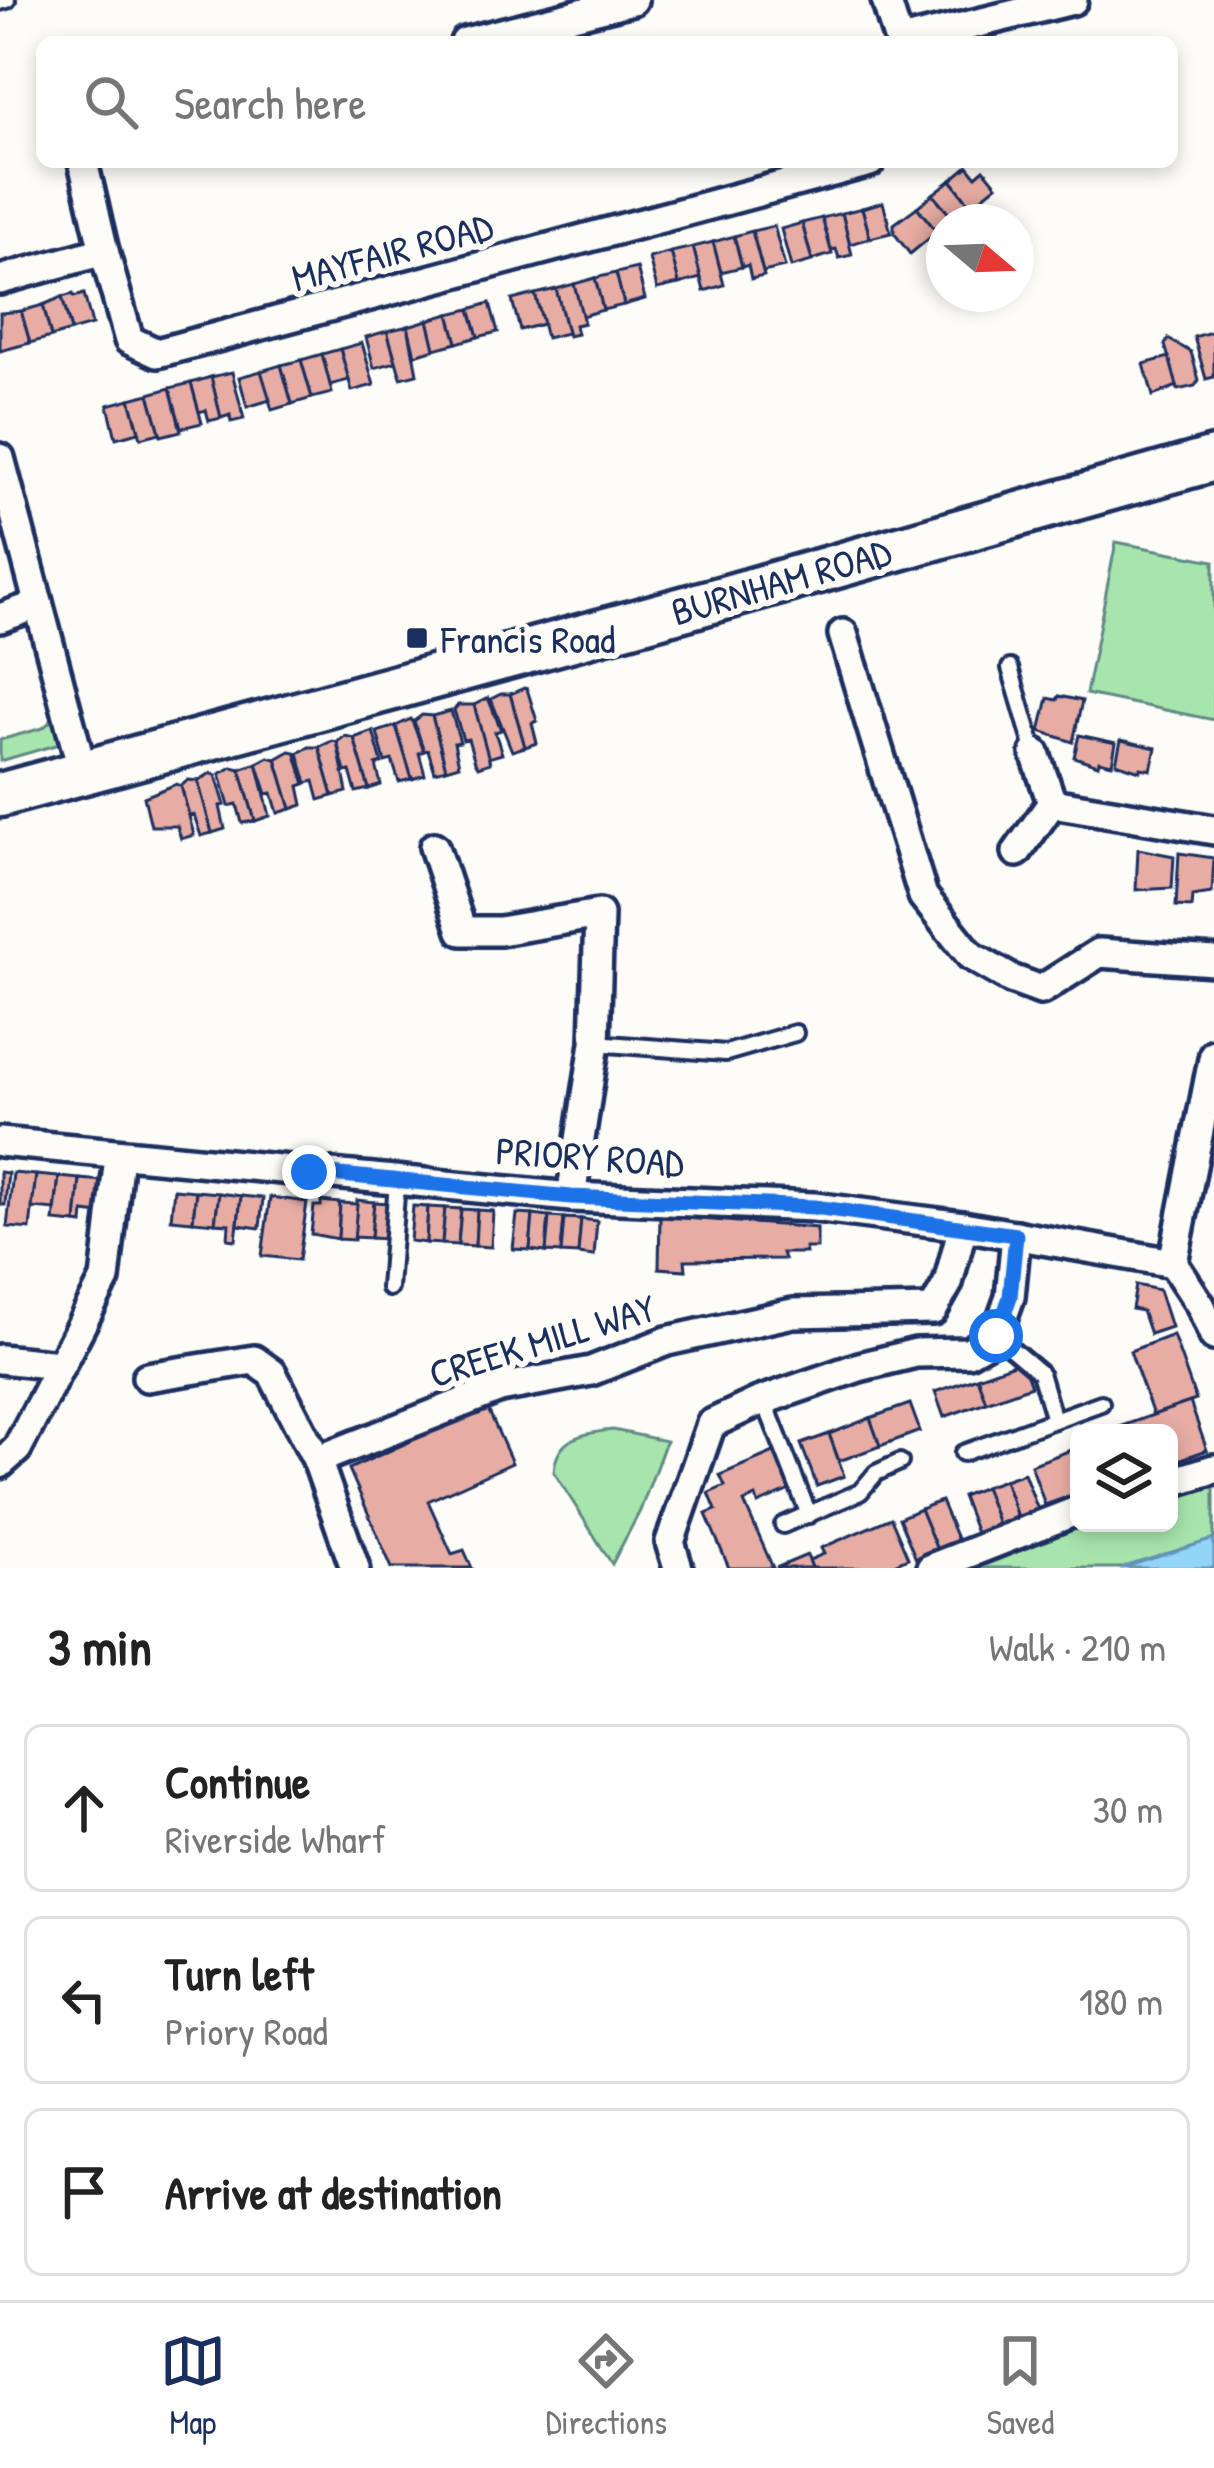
<!DOCTYPE html>
<html lang="en">
<head>
<meta charset="utf-8">
<style>
  :root { --surface:#fff; --page:#f2f2f2; --text:#222; --muted:#767676; --line:#e0e0e0; --accent:#1b2f5e }
  body { margin:0; font-family:"Patrick Hand",sans-serif; background:var(--page); color:var(--text) }
  .controls { position:absolute; right:36px; bottom:36px; display:grid; overflow:hidden; border-radius:18px; box-shadow:0 6px 18px #0003 }
  .controls button { width:108px; height:108px; display:grid; place-items:center; padding:0; border:0; border-bottom:3px solid var(--line); background:var(--surface); color:var(--text); font:60px sans-serif }
  .compass { position:absolute; left:926px; top:204px; width:108px; height:108px; border-radius:50%; background:var(--surface); box-shadow:0 6px 18px #0003; rotate:109deg }
  .stop { position:absolute; width:36px; height:36px; margin:-27px; border:9px solid #1a73e8; border-radius:50%; background:#fff }
  .stop.end { background:#1a73e8; border-color:#fff; box-shadow:0 3px 12px #0008 }
  .list { margin:0; padding:0; list-style:none }
  h2 { display:flex; justify-content:space-between; align-items:center; height:156px; margin:0; padding:0 48px; font-size:51px }
  h2 small { font-size:39px; font-weight:400; color:var(--muted) }
  .list li { display:grid; grid-template-columns:78px 1fr auto; gap:36px; align-items:center; box-sizing:border-box; height:168px; margin:0 24px 24px; padding:0 24px; border:3px solid var(--line); border-radius:18px }
  .list b { display:block; font-size:45px; white-space:nowrap }
  .list p { margin:0; font-size:39px; white-space:nowrap; color:var(--muted) }
  .list em { font-size:39px; font-style:normal; color:var(--muted) }
  .icon { flex:none; width:66px; height:66px; fill:none; stroke:currentColor; stroke-width:2; stroke-linecap:round; stroke-linejoin:round }
  .map { position:relative; flex:none; width:1214px; height:1568px; overflow:hidden }
  .search { position:absolute; background:var(--surface); box-shadow:0 6px 18px #0003; left:36px; right:36px; top:36px; height:132px; display:flex; align-items:center; gap:30px; box-sizing:border-box; padding:0 42px; border-radius:18px; color:var(--muted); font-size:45px }
  .sheet { height:732px; background:var(--surface) }
  nav { display:flex; justify-content:space-around; align-items:center; box-sizing:border-box; height:168px; border-top:3px solid var(--line); background:var(--surface); font-size:33px; color:var(--muted) }
  nav a { display:grid; justify-items:center; gap:6px }
  nav .on { color:var(--accent) }
  .map>svg:first-child { display:block }
  .green { fill:#a7e5ad; stroke:#618a86; stroke-width:3 }
  .water { fill:#92d5f4; stroke:#6293b8; stroke-width:3 }
  .building { fill:#e7ada4; stroke:#1b2f5e; stroke-width:3 }
  .lines { fill:none; stroke-linecap:round; stroke-linejoin:round }
  .service-casing { stroke:#1b2f5e; stroke-width:22 }
  .minor-casing { stroke:#1b2f5e; stroke-width:36 }
  .primary-casing { stroke:#1b2f5e; stroke-width:51 }
  .service { stroke:#fdfcf7; stroke-width:14 }
  .minor { stroke:#fdfcf7; stroke-width:27 }
  .primary { stroke:#fdfcf7; stroke-width:42 }
  .route { stroke:#1a73e8; stroke-width:15 }
  .poi-dot { fill:#1b2f5e; stroke:#fdfcf7; stroke-width:4.5 }
  .labels { text-anchor:middle; dominant-baseline:central; stroke-width:12; stroke-linejoin:round; paint-order:stroke }
  .street-label { font-size:39px; fill:#1b2f5e; stroke:#fdfcf7 }
  .poi-label { font-size:39px; fill:#1b2f5e; stroke:#fdfcf7; text-anchor:start }
</style>
</head>
<body>
<div class="map">
<svg width="1214" height="1568" viewBox="0 0 1214 1568">
  <rect width="100%" height="100%" fill="#fdfcf7"/>
  <filter id="ink" filterUnits="userSpaceOnUse"><feTurbulence type="fractalNoise" baseFrequency=".00833" numOctaves="2"/><feDisplacementMap in="SourceGraphic" scale="24" xChannelSelector="R" yChannelSelector="G"/><feConvolveMatrix kernelMatrix="1 2 1 2 8 2 1 2 1" color-interpolation-filters="sRGB"/></filter>
  <g filter="url(#ink)">
    <!-- green -->
    <g class="green">
      <polygon points="1116,542 1214,561 1214,720 1086,694"/>
      <polygon points="59,714 63,743 0,761 0,740 43,728"/>
      <path d="M 613,1430 L 666,1441 L 640,1511 L 612,1564 L 554,1472 C 556,1437 583,1433 613,1430 Z"/>
      <polygon points="1214,1477 1214,1539 1122,1568 954,1568 1079,1523 1169,1523 1169,1492"/>
    </g>
    <!-- water -->
    <polygon class="water" points="1214,1539 1214,1568 1122,1568"/>
    <!-- building -->
    <g class="building">
      <polygon points="968,166 976,176 984,169 997,185 971,206 951,180"/>
      <polygon points="951,180 971,206 954,220 933,194"/>
      <polygon points="933,194 954,220 944,222 937,232 917,207"/>
      <polygon points="883,202 891,233 870,238 862,208"/>
      <polygon points="917,207 937,232 910,254 894,233 894,224"/>
      <polygon points="862,208 870,238 850,244 842,213"/>
      <polygon points="842,213 852,255 839,258 836,249 831,250 822,218"/>
      <polygon points="822,218 832,254 812,260 802,223"/>
      <polygon points="802,223 812,261 791,267 781,229"/>
      <polygon points="774,226 785,267 763,272 752,231"/>
      <polygon points="752,231 764,276 751,279 748,265 742,267 734,236"/>
      <polygon points="734,236 742,267 721,272 713,242"/>
      <polygon points="713,242 724,285 704,291 693,247"/>
      <polygon points="693,247 701,278 679,284 671,252"/>
      <polygon points="671,252 679,284 657,289 649,258"/>
      <polygon points="637,268 645,299 624,305 616,273"/>
      <polygon points="616,273 624,305 603,310 595,278"/>
      <polygon points="595,278 603,310 582,316 574,284"/>
      <polygon points="574,284 584,323 575,325 577,334 568,336 556,289"/>
      <polygon points="556,289 567,333 546,338 535,294"/>
      <polygon points="73,294 74,297 84,294 92,325 71,331 62,297"/>
      <polygon points="535,294 543,324 520,330 512,300"/>
      <polygon points="62,297 71,331 51,337 43,305"/>
      <polygon points="490,303 498,332 478,337 470,309"/>
      <polygon points="43,305 51,337 30,343 21,311"/>
      <polygon points="470,309 478,337 457,343 449,314"/>
      <polygon points="21,311 30,343 0,351 0,313"/>
      <polygon points="449,314 457,343 435,349 428,320"/>
      <polygon points="428,320 435,349 415,355 408,326"/>
      <polygon points="408,326 417,374 401,378 387,331"/>
      <polygon points="387,331 396,362 374,368 366,337"/>
      <polygon points="1214,331 1214,377 1206,379 1194,337"/>
      <polygon points="1168,339 1191,352 1199,380 1195,386 1178,390 1165,345"/>
      <polygon points="362,343 374,385 352,391 340,349"/>
      <polygon points="340,349 349,380 330,385 322,354"/>
      <polygon points="322,354 332,393 312,398 301,360"/>
      <polygon points="1169,357 1177,386 1153,396 1144,364"/>
      <polygon points="301,360 312,398 292,404 281,365"/>
      <polygon points="281,365 292,404 272,410 261,371"/>
      <polygon points="261,371 270,400 247,407 239,377"/>
      <polygon points="232,372 244,419 231,422 230,415 221,418 211,377"/>
      <polygon points="211,377 221,418 209,421 206,410 199,412 191,383"/>
      <polygon points="191,383 202,423 181,428 170,388"/>
      <polygon points="170,388 181,431 161,436 149,394"/>
      <polygon points="149,394 160,433 141,438 130,399"/>
      <polygon points="130,399 139,432 116,438 108,405"/>
      <polygon points="524,688 527,689 537,721 532,723 537,743 525,747 510,694"/>
      <polygon points="501,694 510,694 525,747 512,751 491,699"/>
      <polygon points="1059,696 1082,701 1073,742 1040,731 1048,698 1057,700"/>
      <polygon points="488,698 501,730 495,732 502,754 488,758 474,705"/>
      <polygon points="458,705 474,705 490,763 478,767 475,762 468,739 463,740 454,710"/>
      <polygon points="451,711 460,742 454,743 459,765 446,769 432,716"/>
      <polygon points="422,715 432,716 446,769 435,772 428,750 424,751 414,721"/>
      <polygon points="411,719 424,751 419,753 425,775 412,779 396,726"/>
      <polygon points="396,726 412,779 399,782 392,760 385,762 377,732"/>
      <polygon points="373,731 382,763 376,765 381,785 369,789 354,738"/>
      <polygon points="1079,735 1116,743 1112,764 1099,761 1098,765 1074,757"/>
      <polygon points="345,736 354,738 369,789 356,792 350,771 345,772 337,742"/>
      <polygon points="1121,740 1156,748 1151,770 1141,768 1140,771 1116,763"/>
      <polygon points="332,741 337,742 347,792 333,796 319,747"/>
      <polygon points="309,747 319,747 333,796 319,800 314,781 307,783 298,753"/>
      <polygon points="290,751 295,752 305,784 299,786 303,805 291,809 276,759"/>
      <polygon points="268,757 276,759 291,809 278,813 272,793 267,794 257,763"/>
      <polygon points="257,763 270,816 255,821 240,769"/>
      <polygon points="232,767 240,769 255,821 242,823 237,804 229,806 220,774"/>
      <polygon points="211,773 216,775 225,805 220,806 225,829 212,833 198,781"/>
      <polygon points="188,780 198,781 212,833 201,836 194,815 189,816 181,786"/>
      <polygon points="176,784 181,786 194,835 181,839 177,826 151,826 144,797"/>
      <polygon points="1138,849 1174,856 1172,888 1136,890"/>
      <polygon points="1179,853 1214,858 1212,893 1192,896 1191,907 1176,906"/>
      <polygon points="0,1172 8,1173 5,1205 0,1205"/>
      <polygon points="13,1173 36,1175 30,1229 7,1227"/>
      <polygon points="36,1175 59,1177 55,1210 32,1208"/>
      <polygon points="59,1177 80,1179 76,1223 54,1221"/>
      <polygon points="80,1179 103,1181 100,1214 84,1212 83,1224 76,1223"/>
      <polygon points="174,1189 196,1191 193,1221 171,1219"/>
      <polygon points="196,1191 219,1193 215,1223 193,1221"/>
      <polygon points="219,1193 241,1196 236,1240 228,1239 229,1224 215,1223"/>
      <polygon points="241,1196 263,1198 260,1228 238,1225"/>
      <polygon points="270,1197 307,1202 299,1260 262,1256"/>
      <polygon points="357,1200 374,1202 371,1238 354,1237"/>
      <polygon points="321,1201 340,1203 338,1239 311,1234 314,1206 321,1206"/>
      <polygon points="374,1202 389,1203 386,1239 371,1238"/>
      <polygon points="340,1203 357,1204 354,1240 338,1239"/>
      <polygon points="413,1206 428,1207 426,1243 410,1241"/>
      <polygon points="428,1207 445,1208 442,1244 426,1243"/>
      <polygon points="445,1208 461,1209 458,1245 442,1244"/>
      <polygon points="461,1209 477,1210 475,1246 458,1245"/>
      <polygon points="477,1210 493,1211 491,1247 475,1246"/>
      <polygon points="517,1214 533,1215 530,1250 513,1249"/>
      <polygon points="533,1215 549,1217 546,1252 530,1250"/>
      <polygon points="660,1216 817,1228 817,1248 805,1248 806,1253 782,1253 784,1259 685,1260 686,1270 659,1268"/>
      <polygon points="549,1217 564,1218 561,1253 546,1252"/>
      <polygon points="564,1218 581,1219 578,1254 561,1253"/>
      <polygon points="581,1219 597,1221 594,1256 578,1254"/>
      <polygon points="1136,1285 1159,1290 1171,1327 1150,1334 1142,1311 1132,1309"/>
      <polygon points="1173,1335 1196,1400 1153,1415 1130,1351"/>
      <polygon points="1022,1361 1031,1386 986,1402 977,1377"/>
      <polygon points="977,1377 986,1402 944,1417 935,1392"/>
      <polygon points="1190,1402 1207,1450 1173,1462 1169,1460 1169,1433 1121,1433 1119,1427"/>
      <polygon points="910,1404 920,1431 880,1446 870,1418"/>
      <polygon points="487,1407 512,1463 428,1501 452,1554 464,1550 472,1568 392,1568 349,1469"/>
      <polygon points="870,1418 880,1446 839,1461 829,1434"/>
      <polygon points="829,1434 844,1476 817,1486 801,1444"/>
      <polygon points="1079,1447 1079,1493 1045,1505 1031,1465"/>
      <polygon points="776,1451 792,1489 758,1504 756,1497 744,1502 773,1568 729,1568 706,1514 716,1510 709,1493 725,1486 720,1475"/>
      <polygon points="1024,1473 1038,1510 1017,1517 1004,1480"/>
      <polygon points="1004,1480 1017,1517 998,1524 984,1487"/>
      <polygon points="984,1487 998,1524 976,1533 962,1496"/>
      <polygon points="941,1501 958,1541 937,1550 920,1509"/>
      <polygon points="920,1509 937,1550 916,1559 899,1518"/>
      <polygon points="891,1518 908,1558 885,1568 812,1568 809,1560 824,1554 821,1548"/>
      <polygon points="807,1555 812,1568 776,1568"/>
    </g>
    <g class="lines">
      <defs>
        <g id="service">
          <polyline points="0,2 7,0"/>
          <polyline points="1010,668 1035,753"/>
          <polyline points="595,1043 726,1053 795,1033"/>
          <polyline points="389,1288 397,1181"/>
          <polyline points="996,1336 1040,1373 1054,1420"/>
          <polyline points="764,1400 809,1515"/>
          <polyline points="963,1453 1101,1403"/>
          <polyline points="783,1525 860,1492 876,1473 900,1462"/>
        </g>
        <g id="minor">
          <polyline points="886,0 899,42"/>
          <polyline points="465,42 633,0"/>
          <polyline points="900,42 1073,0"/>
          <polyline points="83,162 104,251"/>
          <polyline points="0,280 104,251 129,340 157,353 870,162"/>
          <polyline points="0,458 83,773"/>
          <polyline points="0,618 37,605"/>
          <polyline points="843,634 923,896 971,956 1011,979 1041,990 1099,953 1214,961"/>
          <polyline points="1035,753 1052,803 1214,830"/>
          <polyline points="434,847 462,931 500,931 599,914 595,1043 571,1197"/>
          <polyline points="1017,852 1052,803"/>
          <polyline points="0,1142 571,1197 814,1207 963,1226 1173,1263"/>
          <polyline points="1173,1263 1214,1054"/>
          <polyline points="1173,1263 1201,1306 1214,1336"/>
          <polyline points="0,1359 59,1365"/>
          <polyline points="147,1377 254,1360 272,1373 317,1460 500,1388 591,1371 667,1341 793,1313 933,1310 948,1283 963,1226"/>
          <polyline points="317,1460 355,1568"/>
          <polyline points="0,1464 17,1449 105,1279 119,1156"/>
          <polyline points="1169,1483 1214,1469"/>
          <polyline points="678,1568 670,1542 711,1424 758,1402 859,1367 916,1353 968,1352 996,1336 1010,1297 1016,1235"/>
          <polyline points="931,1568 1079,1510"/>
        </g>
        <polyline id="primary" points="0,795 727,597 1214,459"/>
      </defs>
      <!-- service casing -->
      <use href="#service" class="service-casing"/>
      <!-- minor casing -->
      <use href="#minor" class="minor-casing"/>
      <!-- primary casing -->
      <use href="#primary" class="primary-casing"/>
      <!-- service -->
      <use href="#service" class="service"/>
      <!-- minor -->
      <use href="#minor" class="minor"/>
      <!-- primary -->
      <use href="#primary" class="primary"/>
    </g>
  </g>
  <g class="lines" filter="url(#ink)">
    <!-- route -->
    <polyline class="route" points="309,1172 571,1197 814,1207 1016,1235 1010,1297 996,1336"/>
  </g>
  <!-- markers -->
  <rect class="poi-dot" x="405" y="626" width="24" height="24" rx="6"/>
  <g class="labels">
    <!-- street labels -->
    <g class="street-label">
      <text transform="translate(392 251) rotate(-15)">MAYFAIR ROAD</text>
      <text transform="translate(781 581) rotate(-16)">BURNHAM ROAD</text>
      <text transform="translate(590 1156) rotate(4)">PRIORY ROAD</text>
      <text transform="translate(542 1340) rotate(-17)">CREEK MILL WAY</text>
    </g>
    <!-- poi labels -->
    <g class="poi-label">
      <text x="441" y="638">Francis Road</text>
    </g>
  </g>
</svg>
<div class="controls">
<button><svg class="icon" aria-label="layers" viewBox="0 0 24 24"><path d="M12 4l9 5-9 5-9-5zM3 14l9 5 9-5"/></svg></button>
</div>
<svg class="compass" viewBox="-18 -18 36 36"><path d="M0-13l5 13h-10z" fill="#e53935"/><path d="M0 13l5-13h-10z" fill="#767676"/></svg>
<div class="stop" style="left:996px;top:1336px"></div>
<div class="stop end" style="left:309px;top:1172px"></div>
<div class="search"><svg class="icon" aria-label="search" viewBox="0 0 24 24"><circle cx="10" cy="10" r="6"/><path d="M15 15l6 6"/></svg>Search here</div>
</div>
<section class="sheet">
<h2>3 min<small>Walk · 210 m</small></h2>
<ul class="list">
<li><svg class="icon" aria-label="ahead" viewBox="0 0 24 24"><path d="M12 20V5M6 11l6-6 6 6"/></svg><div><b>Continue</b><p>Riverside Wharf</p></div><em>30 m</em></li>
<li><svg class="icon" aria-label="left" viewBox="0 0 24 24"><path d="M17 20v-9H6M10 6l-5 5 5 5"/></svg><div><b>Turn left</b><p>Priory Road</p></div><em>180 m</em></li>
<li><svg class="icon" aria-label="arrive" viewBox="0 0 24 24"><path d="M6 21V4h12l-3 4 3 4H6"/></svg><div><b>Arrive at destination</b></div></li>
</ul>
</section>
<nav>
<a class="on"><svg class="icon" aria-label="map" viewBox="0 0 24 24"><path d="M3 6l6-2 6 2 6-2v14l-6 2-6-2-6 2zM9 4v14M15 6v14"/></svg>Map</a>
<a><svg class="icon" aria-label="directions" viewBox="0 0 24 24"><path d="M12 3l9 9-9 9-9-9zM9 14v-3h6M13 9l2 2-2 2"/></svg>Directions</a>
<a><svg class="icon" aria-label="saved" viewBox="0 0 24 24"><path d="M7 4h10v16l-5-4-5 4z"/></svg>Saved</a>
</nav>
</body>
</html>
